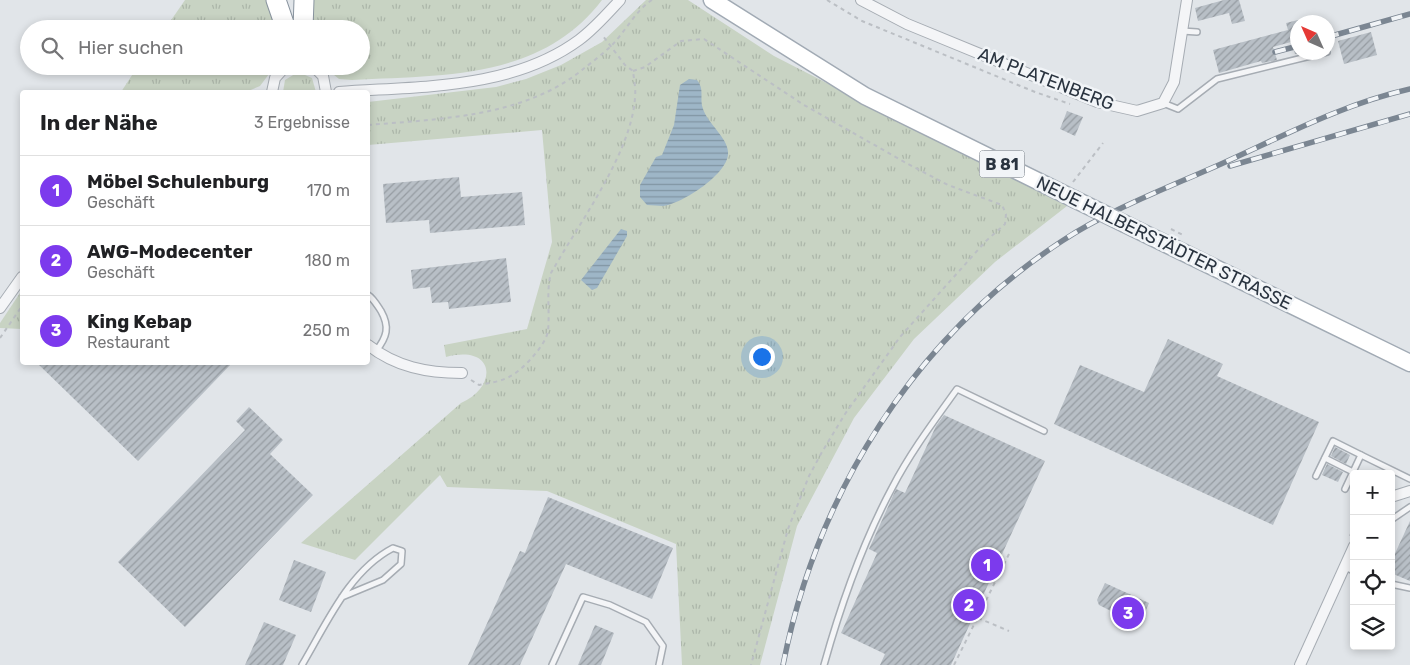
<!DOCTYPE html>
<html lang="de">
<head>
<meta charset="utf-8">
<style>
  :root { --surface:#fff; --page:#f2f2f2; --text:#202124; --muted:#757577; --line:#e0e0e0; --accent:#7c3aed }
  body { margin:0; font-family:Rubik,sans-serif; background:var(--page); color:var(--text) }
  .controls { position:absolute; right:15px; bottom:15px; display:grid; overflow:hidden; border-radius:5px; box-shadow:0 2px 8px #0003 }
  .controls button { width:45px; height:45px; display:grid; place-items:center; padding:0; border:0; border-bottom:1px solid var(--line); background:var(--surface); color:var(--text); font:25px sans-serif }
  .compass { position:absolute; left:1290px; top:15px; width:45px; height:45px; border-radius:50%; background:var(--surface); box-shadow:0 2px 8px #0003; rotate:315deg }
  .you { position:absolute; left:761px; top:356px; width:18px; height:18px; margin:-12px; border:4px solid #fff; border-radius:50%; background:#1a73e8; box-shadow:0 0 0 8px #1a73e833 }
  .badge { display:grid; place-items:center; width:32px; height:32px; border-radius:50%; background:var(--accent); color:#fff; font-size:16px; font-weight:700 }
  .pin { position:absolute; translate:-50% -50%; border:2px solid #fff; box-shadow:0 1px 5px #0006 }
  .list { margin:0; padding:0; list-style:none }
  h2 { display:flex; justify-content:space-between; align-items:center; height:65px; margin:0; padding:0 20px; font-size:21px }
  h2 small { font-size:16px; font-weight:400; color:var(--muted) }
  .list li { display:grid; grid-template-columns:32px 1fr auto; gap:15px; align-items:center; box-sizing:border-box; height:70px; padding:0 20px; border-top:1px solid var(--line) }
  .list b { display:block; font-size:19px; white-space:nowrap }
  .list p { margin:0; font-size:16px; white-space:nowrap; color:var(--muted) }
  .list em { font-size:16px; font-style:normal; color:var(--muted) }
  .icon { flex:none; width:28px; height:28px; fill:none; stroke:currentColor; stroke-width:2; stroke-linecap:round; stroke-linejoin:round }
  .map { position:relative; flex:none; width:1410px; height:665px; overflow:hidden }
  .search { position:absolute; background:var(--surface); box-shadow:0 2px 8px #0003; left:20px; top:20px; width:350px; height:55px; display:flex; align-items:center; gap:12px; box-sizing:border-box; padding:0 18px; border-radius:28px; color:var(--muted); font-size:19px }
  .panel { position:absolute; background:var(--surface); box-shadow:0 2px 8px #0003; left:20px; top:90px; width:350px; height:275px; border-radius:5px }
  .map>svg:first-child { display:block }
  .grass { fill:url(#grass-tufts) }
  .water { fill:url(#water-rules) }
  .building { fill:url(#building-hatch) }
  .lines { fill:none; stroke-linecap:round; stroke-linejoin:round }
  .lane-casing { stroke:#a6acb3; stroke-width:8 }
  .street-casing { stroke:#a6acb3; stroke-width:12 }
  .primary-casing { stroke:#a1aab4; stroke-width:19 }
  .highway-casing { stroke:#89949f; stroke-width:21 }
  .path { stroke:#bbbfc4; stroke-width:2; stroke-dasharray:4 4; stroke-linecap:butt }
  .lane { stroke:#f4f5f7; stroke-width:5 }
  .street { stroke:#f4f5f7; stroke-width:10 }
  .primary { stroke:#fff; stroke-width:16 }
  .highway { stroke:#fff; stroke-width:19 }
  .rail-casing { stroke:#7b8692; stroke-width:5.5 }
  .rail { stroke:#f1f4f7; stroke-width:4; stroke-dasharray:11; stroke-linecap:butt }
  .primary-bridge-casing { stroke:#a1aab4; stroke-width:19; stroke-linecap:butt }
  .primary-bridge { stroke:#fff; stroke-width:16 }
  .labels { text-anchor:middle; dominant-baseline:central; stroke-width:5; stroke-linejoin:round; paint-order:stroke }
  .shield { fill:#f1f4f7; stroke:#666e77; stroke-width:1 }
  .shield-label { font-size:16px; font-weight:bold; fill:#2a3440 }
  .street-label { font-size:18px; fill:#2a3440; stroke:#f1f4f7 }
</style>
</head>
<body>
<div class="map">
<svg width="1410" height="665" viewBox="0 0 1410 665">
  <defs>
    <pattern id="grass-tufts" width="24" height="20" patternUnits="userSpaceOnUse" patternTransform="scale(1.25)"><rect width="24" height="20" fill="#c8d3c3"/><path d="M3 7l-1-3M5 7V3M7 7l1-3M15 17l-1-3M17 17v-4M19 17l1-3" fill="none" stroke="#acb6a9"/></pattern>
    <pattern id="water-rules" width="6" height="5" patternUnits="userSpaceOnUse" patternTransform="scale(1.25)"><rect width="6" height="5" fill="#9eb6c7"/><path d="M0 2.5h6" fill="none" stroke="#8195a3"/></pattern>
    <pattern id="building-hatch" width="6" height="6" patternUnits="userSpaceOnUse" patternTransform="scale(1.25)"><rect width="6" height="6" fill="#b8bfc6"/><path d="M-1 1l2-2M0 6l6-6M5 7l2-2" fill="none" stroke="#969ca2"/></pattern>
  </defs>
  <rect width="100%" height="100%" fill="#e1e5e9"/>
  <!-- grass -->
  <g class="grass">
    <polygon points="185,0 268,0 279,29 165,29"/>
    <path d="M 309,0 L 602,0 C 541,80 443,75 352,80 L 339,79 L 323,66 L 361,66 L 361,29 L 309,29 Z"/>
    <path d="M 646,0 L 688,0 L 774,56 L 1067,206 L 995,262 L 914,339 L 854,418 L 797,526 L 760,665 L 682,665 L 676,544 L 547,491 L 447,487 L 440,475 L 355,560 L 301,543 L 461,403 C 498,387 496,344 446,357 L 444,345 L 527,329 L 552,242 L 542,130 L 368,145 L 368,102 L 496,87 L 526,79 L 561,65 L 602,42 Z"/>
    <polygon points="138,66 275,66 260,86 246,92 121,92"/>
    <polygon points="298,72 312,78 316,92 283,92 285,80"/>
    <polygon points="22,290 22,329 0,328 0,323"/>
  </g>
  <!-- water -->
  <g class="water">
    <path d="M 689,79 L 697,80 C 705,89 699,99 703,109 C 708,124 727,137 728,152 C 730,173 682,204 663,206 C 658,206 652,205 647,205 L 640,197 L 640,185 L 656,157 L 662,155 L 674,125 L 680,85 Z"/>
    <polygon points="621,229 627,231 627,236 597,288 592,290 581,280"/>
  </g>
  <!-- building -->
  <g class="building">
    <polygon points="1224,0 1239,0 1245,21 1232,24 1229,13 1198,21 1195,8"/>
    <polygon points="1298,20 1298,54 1295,54 1291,42 1273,47 1277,60 1262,63 1261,61 1219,73 1213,50 1288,30 1286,23"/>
    <polygon points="1371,32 1377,55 1344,64 1338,41"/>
    <polygon points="1067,111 1083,117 1075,136 1060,129"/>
    <polygon points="459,177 461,197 522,192 525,225 430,233 429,220 386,223 383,184"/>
    <polygon points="506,258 511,302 449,309 448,302 432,303 430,287 413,289 411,270"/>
    <polygon points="1168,339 1223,364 1217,376 1319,422 1273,525 1054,424 1080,365 1144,392"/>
    <polygon points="36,362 233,362 138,461"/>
    <polygon points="249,407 283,440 270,454 313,495 185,627 118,562 245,430 236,421"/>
    <polygon points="944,415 1045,461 951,665 880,665 885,654 841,633 877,553 869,549 896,489 905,493 936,426"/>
    <polygon points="1335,447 1350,455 1346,464 1331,456"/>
    <polygon points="1327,464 1343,472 1338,482 1322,475"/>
    <polygon points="548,497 673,548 652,599 566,564 520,665 468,665 520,551 525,553"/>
    <polygon points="1410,521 1410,581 1391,573 1395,561 1392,560"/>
    <polygon points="294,560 326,572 311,612 279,600"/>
    <polygon points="1105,583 1149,603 1140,624 1130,620 1123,620 1119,615 1099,605 1097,600"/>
    <polygon points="264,622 296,635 283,665 245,665"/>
    <polygon points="595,625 614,633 601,665 578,665"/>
  </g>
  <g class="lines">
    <defs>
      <g id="lane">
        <polyline points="1182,31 1197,32"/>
        <polyline points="1163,103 1178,109 1217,79 1327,52"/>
        <path d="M 368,295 C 373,298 377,305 381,311 C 390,327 387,337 376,351"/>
        <polyline points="1361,455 1410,479"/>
        <polyline points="1325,458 1353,472"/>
        <polyline points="1316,476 1333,441 1361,455 1345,489"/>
        <polyline points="1391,520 1410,507"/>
        <polyline points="1344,567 1354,571"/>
        <polyline points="1391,584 1410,588"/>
        <path d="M 302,665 C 327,623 349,571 393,548 L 402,551 L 401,564 L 383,580 L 342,597"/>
        <polyline points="552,665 583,597 610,605 646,622 663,646 659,665"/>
        <path d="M 824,665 C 841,604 862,544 892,488 C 910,453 934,421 957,389 L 1044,431"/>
      </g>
      <g id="street">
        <polyline points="861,0 907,24 1097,102 1137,111 1163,103 1174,82 1187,0"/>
        <polyline points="313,66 323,76 326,92"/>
        <polyline points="272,92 275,78 286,66"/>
        <path d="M 339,92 C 419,86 511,90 579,40 C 594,29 607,14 620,0"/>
        <polyline points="0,308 22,277"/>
        <path d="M 368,345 C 396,367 427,373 462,373"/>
        <polyline points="1391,497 1410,491"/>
        <polyline points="1300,665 1354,546"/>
      </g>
      <g id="primary">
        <polyline points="712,0 865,96 1074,199"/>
        <polyline points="1125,224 1410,363"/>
      </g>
      <g id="highway">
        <polyline points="276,0 286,29"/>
        <polyline points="303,29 304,0"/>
      </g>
    </defs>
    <!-- lane casing -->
    <use href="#lane" class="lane-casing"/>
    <!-- street casing -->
    <use href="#street" class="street-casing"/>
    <!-- primary casing -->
    <use href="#primary" class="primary-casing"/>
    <!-- highway casing -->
    <use href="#highway" class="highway-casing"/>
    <!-- path -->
    <g class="path">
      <polyline points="827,0 862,21 1035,92 1070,104"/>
      <polyline points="633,71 645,67 681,41 704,39 804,105 908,164 948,185 1002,205 1006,214 1005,224 986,241 900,337 845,414 822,452 809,476 788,529 751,665"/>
      <path d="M 368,125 C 439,119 524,117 582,70 C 592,62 603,54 612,45 C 625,32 636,10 652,0"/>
      <polyline points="1073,182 1103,143"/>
      <polyline points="1171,229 1185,236"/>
      <polyline points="0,338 22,306"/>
      <path d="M 471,380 L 479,385 C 489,383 499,382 509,377 C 522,371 546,345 548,331 C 550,311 546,291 551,273 C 579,223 631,154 635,98 C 636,89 634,80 633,71 L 625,65 L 603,36"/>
      <polyline points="1350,536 1354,527"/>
      <polyline points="978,618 1009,631"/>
      <polyline points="954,665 1009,554"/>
    </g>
    <!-- lane -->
    <use href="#lane" class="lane"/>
    <!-- street -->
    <use href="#street" class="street"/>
    <!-- primary -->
    <use href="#primary" class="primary"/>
    <!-- highway -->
    <use href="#highway" class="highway"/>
    <defs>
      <g id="rail">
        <polyline points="1328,37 1410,14"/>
        <polyline points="1275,52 1298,46"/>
        <polyline points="1230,166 1410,114"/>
        <path d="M 783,665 C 817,493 914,338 1062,241 C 1111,209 1167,188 1221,164 C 1283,136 1343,104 1410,89"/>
      </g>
    </defs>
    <!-- rail casing -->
    <use href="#rail" class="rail-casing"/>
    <!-- rail -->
    <use href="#rail" class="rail"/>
    <defs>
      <polyline id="primary-bridge" points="1074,199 1125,224"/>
    </defs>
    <!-- primary-bridge casing -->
    <use href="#primary-bridge" class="primary-bridge-casing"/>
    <!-- primary-bridge -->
    <use href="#primary-bridge" class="primary-bridge"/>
  </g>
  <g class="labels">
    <!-- shield labels -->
    <rect class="shield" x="979.5" y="150.5" width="45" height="27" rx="4"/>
    <g class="shield-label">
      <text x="1002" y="164">B 81</text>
    </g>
    <!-- street labels -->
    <g class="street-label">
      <text transform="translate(1046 79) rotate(21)">AM PLATENBERG</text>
      <text transform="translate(1164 243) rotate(26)">NEUE HALBERSTÄDTER STRASSE</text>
    </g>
  </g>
</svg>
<div class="controls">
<button>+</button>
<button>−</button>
<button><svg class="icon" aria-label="locate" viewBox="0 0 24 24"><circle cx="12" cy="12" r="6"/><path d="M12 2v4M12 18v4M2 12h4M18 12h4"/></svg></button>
<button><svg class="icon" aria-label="layers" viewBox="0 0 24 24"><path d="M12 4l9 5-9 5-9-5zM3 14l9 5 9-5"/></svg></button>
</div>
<svg class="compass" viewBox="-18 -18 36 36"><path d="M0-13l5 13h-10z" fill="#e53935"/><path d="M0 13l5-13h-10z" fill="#757577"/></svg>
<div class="you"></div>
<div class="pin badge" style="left:987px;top:565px">1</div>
<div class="pin badge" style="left:969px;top:605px">2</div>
<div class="pin badge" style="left:1128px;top:613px">3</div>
<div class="search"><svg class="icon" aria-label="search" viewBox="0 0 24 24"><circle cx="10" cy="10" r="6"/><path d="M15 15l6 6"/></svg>Hier suchen</div>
<section class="panel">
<h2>In der Nähe<small>3 Ergebnisse</small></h2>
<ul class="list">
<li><span class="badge">1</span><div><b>Möbel Schulenburg</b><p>Geschäft</p></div><em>170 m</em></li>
<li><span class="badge">2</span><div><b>AWG-Modecenter</b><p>Geschäft</p></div><em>180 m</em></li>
<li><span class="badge">3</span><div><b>King Kebap</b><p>Restaurant</p></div><em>250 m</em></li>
</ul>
</section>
</div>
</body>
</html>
